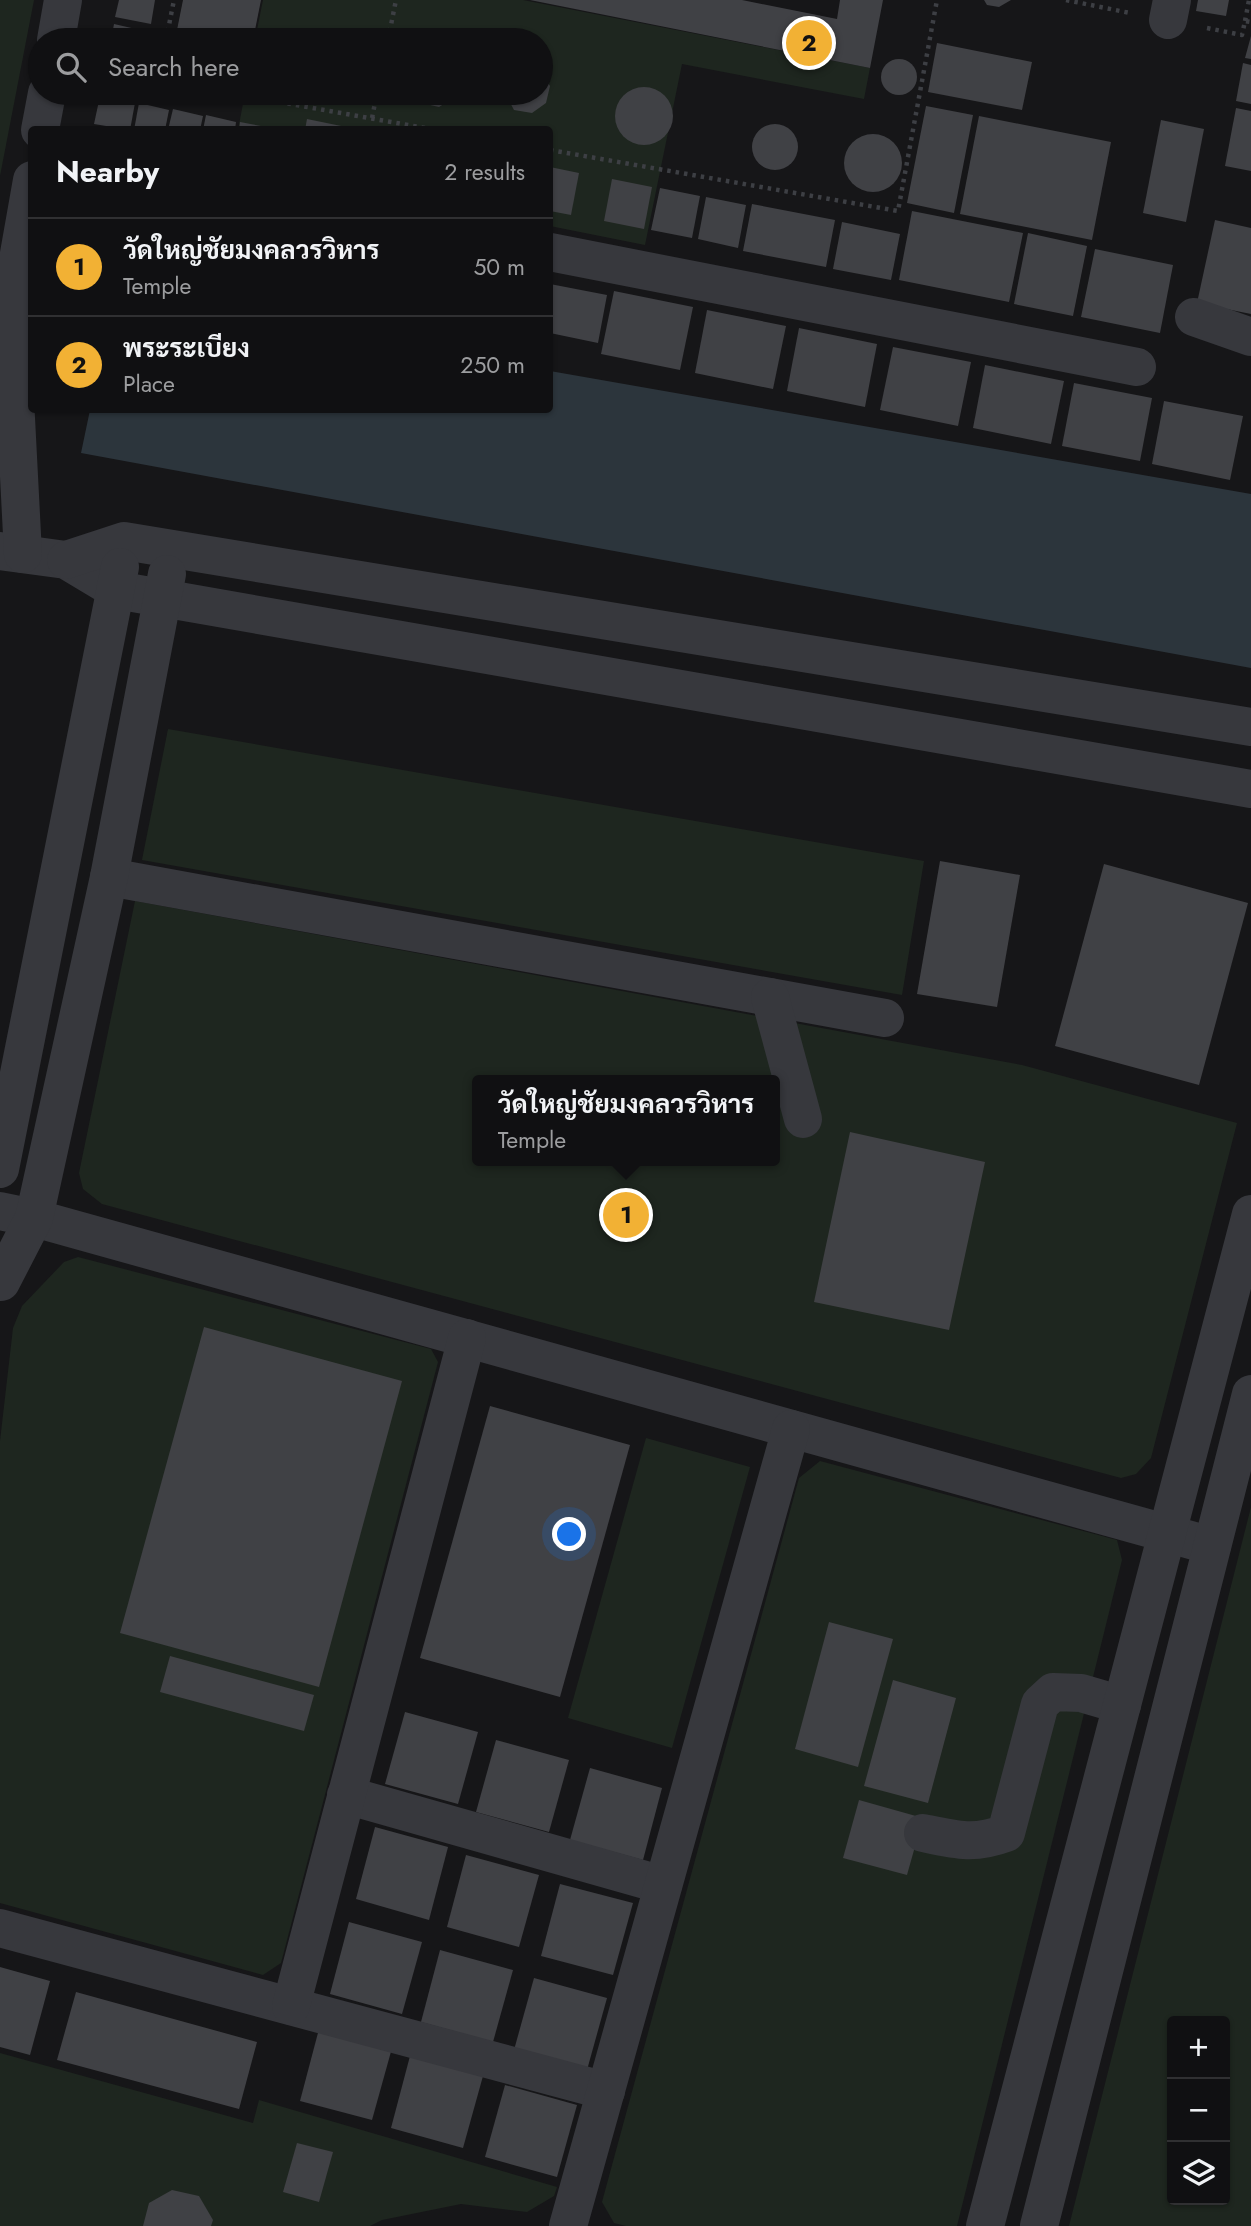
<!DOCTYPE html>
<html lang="en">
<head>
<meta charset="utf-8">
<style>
  :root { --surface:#101012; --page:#1e1e20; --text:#f1f3f6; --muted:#9c9d9f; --line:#303032; --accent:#f2b134 }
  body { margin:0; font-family:Jost,Sarabun,sans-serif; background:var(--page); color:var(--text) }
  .controls { position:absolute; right:21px; bottom:21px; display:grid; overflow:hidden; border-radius:7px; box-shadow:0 2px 5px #0004 }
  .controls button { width:63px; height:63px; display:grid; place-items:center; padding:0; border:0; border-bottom:2px solid var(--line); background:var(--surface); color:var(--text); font:35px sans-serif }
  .you { position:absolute; left:570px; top:1535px; width:24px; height:24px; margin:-18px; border:5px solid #fff; border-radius:50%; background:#1a73e8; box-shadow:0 0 0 10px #1a73e833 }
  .badge { display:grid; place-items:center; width:46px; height:46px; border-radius:50%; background:var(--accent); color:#111; font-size:23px; font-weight:700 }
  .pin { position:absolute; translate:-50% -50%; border:4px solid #fff; box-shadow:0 2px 7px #0006 }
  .popup { position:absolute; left:472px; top:1075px; width:308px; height:91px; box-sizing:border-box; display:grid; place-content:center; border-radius:7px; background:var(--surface); filter:drop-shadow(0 2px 5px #0005); font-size:23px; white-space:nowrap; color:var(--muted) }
  .popup b { font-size:26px; color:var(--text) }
  .popup::after { content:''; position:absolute; left:50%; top:100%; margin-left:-14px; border:14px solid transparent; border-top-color:var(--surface) }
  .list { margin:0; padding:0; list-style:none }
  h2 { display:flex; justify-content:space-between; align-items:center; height:91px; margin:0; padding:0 28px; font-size:30px }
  h2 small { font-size:23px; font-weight:400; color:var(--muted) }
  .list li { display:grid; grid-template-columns:46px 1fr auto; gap:21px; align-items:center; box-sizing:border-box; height:98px; padding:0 28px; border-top:2px solid var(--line) }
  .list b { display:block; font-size:26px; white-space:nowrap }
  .list p { margin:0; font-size:23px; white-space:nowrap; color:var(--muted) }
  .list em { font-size:23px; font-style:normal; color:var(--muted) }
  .icon { flex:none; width:38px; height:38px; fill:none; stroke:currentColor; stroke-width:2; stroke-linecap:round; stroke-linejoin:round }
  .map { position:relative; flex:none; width:1251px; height:2226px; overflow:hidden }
  .search { position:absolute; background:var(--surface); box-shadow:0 2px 5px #0004; left:28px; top:28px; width:525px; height:77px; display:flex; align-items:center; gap:18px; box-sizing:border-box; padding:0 24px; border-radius:38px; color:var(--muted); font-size:26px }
  .panel { position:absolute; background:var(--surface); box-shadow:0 2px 5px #0004; left:28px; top:126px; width:525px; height:287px; border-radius:7px }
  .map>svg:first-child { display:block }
  .green { fill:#1e261f; fill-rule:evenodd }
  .water { fill:#2c353c }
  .building { fill:#404145 }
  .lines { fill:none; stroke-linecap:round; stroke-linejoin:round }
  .path { stroke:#3d3f44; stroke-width:4.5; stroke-dasharray:3.5 5; stroke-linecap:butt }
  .minor { stroke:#37383d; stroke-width:38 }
</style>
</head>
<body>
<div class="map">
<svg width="1251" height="2226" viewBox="0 0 1251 2226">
  <rect width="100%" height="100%" fill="#161618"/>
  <!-- green -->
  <g class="green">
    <polygon points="0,0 34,0 0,176"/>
    <polygon points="263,0 523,0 870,68 864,99 682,64 645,245 550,226 550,130 238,130 245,93 541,93 541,40 255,40"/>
    <polygon points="168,729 924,861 902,995 142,860"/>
    <path d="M 135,901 L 1022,1065 L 1237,1123 L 1151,1458 L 1136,1474 L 1121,1478 L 102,1204 L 83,1189 L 79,1173 ZM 477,1080 L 775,1080 L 775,1161 L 477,1161 Z"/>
    <polygon points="78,1257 431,1349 438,1362 281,1963 263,1975 0,1903 0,1441 13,1328 22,1306 64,1262"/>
    <polygon points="646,1438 750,1467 672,1748 568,1718"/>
    <polygon points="820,1461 1117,1540 1122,1560 957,2226 626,2226 614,2223 602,2202 799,1478"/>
    <path d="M 1251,1507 L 1251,2226 L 1069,2226 ZM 1172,2021 L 1225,2021 L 1225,2200 L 1172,2200 Z"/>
    <polygon points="0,2053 253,2123 259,2100 557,2187 554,2196 527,2212 461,2204 382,2220 370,2226 0,2226"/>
  </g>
  <!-- water -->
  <polygon class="water" points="550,371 1251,494 1251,668 81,453 90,410 550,410"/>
  <!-- building -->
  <g class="building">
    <polygon points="119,0 155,0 151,24 115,17"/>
    <polygon points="183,0 261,0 253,40 175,40"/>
    <polygon points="530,0 742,0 837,19 840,0 883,0 870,68"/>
    <polygon points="984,0 1011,0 999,7 987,5"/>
    <polygon points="1198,0 1229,0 1226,16 1196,11"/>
    <polygon points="114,24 149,32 147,40 111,40"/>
    <polygon points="326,31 349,36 352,40 311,40"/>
    <polygon points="1251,36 1251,59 1245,58"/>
    <polygon points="937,43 1032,62 1022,110 928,92"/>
    <circle cx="899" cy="77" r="18"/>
    <polygon points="1243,63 1251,65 1251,104 1236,101"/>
    <polygon points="541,72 550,86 546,103 532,113 514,110 505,93 541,93"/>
    <circle cx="644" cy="116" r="29"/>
    <polygon points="411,93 461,93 439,107 417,102"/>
    <polygon points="100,96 135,103 130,130 94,124"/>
    <polygon points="139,103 169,110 165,130 134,130"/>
    <polygon points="926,106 973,115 954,213 907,203"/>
    <polygon points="1236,108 1251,111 1251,171 1225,166"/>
    <polygon points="173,109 203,116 200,130 168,130"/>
    <polygon points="206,115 236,122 235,130 203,130"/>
    <polygon points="979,116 1111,142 1092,240 960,214"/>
    <polygon points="307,119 351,128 351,130 305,130"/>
    <polygon points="1161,120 1204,129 1186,222 1143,213"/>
    <polygon points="240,122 272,128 272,130 239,130"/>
    <circle cx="775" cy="147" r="23"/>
    <circle cx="873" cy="163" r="29"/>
    <polygon points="550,167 579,173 571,215 550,211"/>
    <polygon points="612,179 652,187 644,229 604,221"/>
    <polygon points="660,188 700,196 692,238 651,230"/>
    <polygon points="706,197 746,205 738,248 698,239"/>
    <polygon points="752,204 835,220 826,267 743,251"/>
    <polygon points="912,211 1023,233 1009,302 899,280"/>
    <polygon points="1215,220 1251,228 1251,314 1197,303"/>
    <polygon points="842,222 900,234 891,280 833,269"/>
    <polygon points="1028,233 1087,246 1073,316 1014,304"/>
    <polygon points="1095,249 1173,265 1160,333 1081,317"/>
    <polygon points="550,284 607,295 598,343 550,333"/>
    <polygon points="614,291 693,307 680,370 601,354"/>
    <polygon points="707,310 786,326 773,389 695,373"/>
    <polygon points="799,328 877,344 865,407 787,391"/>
    <polygon points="893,347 971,362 958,426 880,410"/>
    <polygon points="985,365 1064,381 1051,444 973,428"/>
    <polygon points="1074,383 1152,398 1140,461 1062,446"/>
    <polygon points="1164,401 1243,416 1230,480 1152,464"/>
    <polygon points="940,861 1020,875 997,1007 917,994"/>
    <polygon points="1104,864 1248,903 1199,1085 1055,1046"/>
    <polygon points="850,1132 985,1162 949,1330 814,1302"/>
    <polygon points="204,1327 402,1381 319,1687 120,1633"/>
    <polygon points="490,1406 630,1445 560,1697 420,1658"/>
    <polygon points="829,1622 893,1639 858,1767 795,1749"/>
    <polygon points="170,1656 314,1695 304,1731 160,1692"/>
    <polygon points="893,1680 956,1698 928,1803 864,1786"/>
    <polygon points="405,1712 478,1732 458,1804 385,1784"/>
    <polygon points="496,1740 569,1760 549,1832 476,1812"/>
    <polygon points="590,1768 662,1788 643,1860 570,1840"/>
    <polygon points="859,1800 923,1818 907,1875 843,1858"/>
    <polygon points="375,1827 448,1847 429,1920 356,1899"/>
    <polygon points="466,1855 539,1875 519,1947 447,1927"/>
    <polygon points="560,1884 633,1903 613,1975 541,1956"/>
    <polygon points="349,1922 422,1942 402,2014 330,1994"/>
    <polygon points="440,1950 513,1970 493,2042 421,2022"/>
    <polygon points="0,1967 50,1981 30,2055 0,2047"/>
    <polygon points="534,1978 607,1998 587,2070 514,2050"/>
    <polygon points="76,1992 257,2042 239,2109 57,2060"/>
    <polygon points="319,2029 392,2048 372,2120 300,2101"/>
    <polygon points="410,2056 483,2076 463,2148 391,2128"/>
    <polygon points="505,2085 577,2105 557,2177 485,2157"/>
    <polygon points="297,2143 333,2152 319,2202 283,2192"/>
    <polygon points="172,2190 199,2196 213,2220 211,2226 143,2226 149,2203"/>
  </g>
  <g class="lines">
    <!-- path -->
    <g class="path">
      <polyline points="1066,0 1130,13"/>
      <polyline points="1245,21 1249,0"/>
      <polyline points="1207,28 1242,35 1245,21 1251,22"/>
      <polyline points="166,40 174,0"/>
      <polyline points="388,40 396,0"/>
      <polyline points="229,93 436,130"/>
      <polyline points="372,118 377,93"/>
      <polyline points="550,150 898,211 937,0"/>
    </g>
    <!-- minor -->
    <g class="minor">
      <polyline points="1168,20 1172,0"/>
      <polyline points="56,40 63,0"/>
      <polyline points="40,130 47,93"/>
      <polyline points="550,252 1137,367"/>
      <polyline points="1194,317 1251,337"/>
      <polyline points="0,551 66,560 116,590 1251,789"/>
      <polyline points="23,554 11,321 14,282 32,180"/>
      <polyline points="66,560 124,541 1251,727"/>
      <polyline points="109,877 885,1018"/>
      <polyline points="770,997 803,1119"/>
      <polyline points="0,1169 120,567"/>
      <polyline points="0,1211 34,1218 1212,1546"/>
      <polyline points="1,1282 34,1218 109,877 167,574"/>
      <polyline points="346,1795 663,1885"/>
      <path d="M 923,1833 C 956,1840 974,1845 1006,1833 L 1040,1704 L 1053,1692 L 1081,1693 L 1122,1705"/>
      <polyline points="0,1928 606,2091"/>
      <polyline points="291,2006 467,1338"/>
      <polyline points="568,2226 791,1429"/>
      <polyline points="985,2226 1251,1214"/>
      <polyline points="1039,2226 1251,1394"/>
    </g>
  </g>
</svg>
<div class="controls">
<button>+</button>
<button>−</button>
<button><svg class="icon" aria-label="layers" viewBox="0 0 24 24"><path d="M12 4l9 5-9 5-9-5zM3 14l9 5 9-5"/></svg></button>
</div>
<div class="you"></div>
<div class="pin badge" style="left:626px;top:1215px">1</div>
<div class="popup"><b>วัดใหญ่ชัยมงคลวรวิหาร</b>Temple</div>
<div class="pin badge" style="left:809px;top:43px">2</div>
<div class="search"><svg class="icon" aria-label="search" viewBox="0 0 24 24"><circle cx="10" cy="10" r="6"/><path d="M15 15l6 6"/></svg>Search here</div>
<section class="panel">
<h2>Nearby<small>2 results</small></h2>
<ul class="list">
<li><span class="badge">1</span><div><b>วัดใหญ่ชัยมงคลวรวิหาร</b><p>Temple</p></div><em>50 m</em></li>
<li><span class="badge">2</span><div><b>พระระเบียง</b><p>Place</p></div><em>250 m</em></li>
</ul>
</section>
</div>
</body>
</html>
